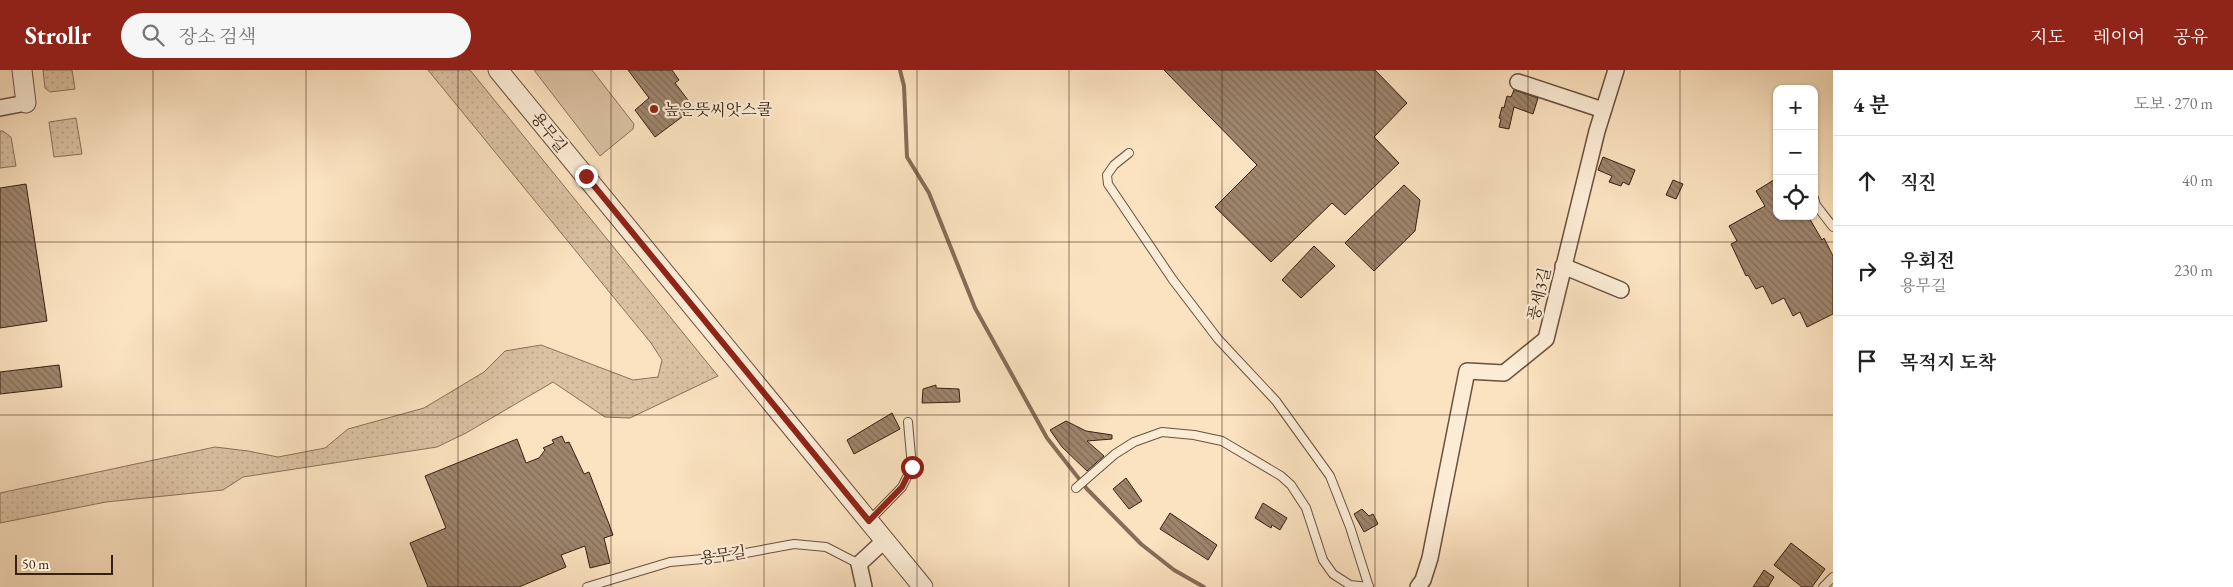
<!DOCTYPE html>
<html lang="ko">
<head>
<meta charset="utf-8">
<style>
  :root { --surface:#fff; --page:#f6f6f6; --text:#222; --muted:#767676; --line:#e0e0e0; --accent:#8f2418 }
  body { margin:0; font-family:"EB Garamond","Noto Serif KR",serif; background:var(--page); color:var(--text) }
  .controls { position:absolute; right:15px; top:15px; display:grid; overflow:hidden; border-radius:10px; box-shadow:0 1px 4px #0004 }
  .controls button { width:45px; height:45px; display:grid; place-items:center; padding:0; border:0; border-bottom:1px solid var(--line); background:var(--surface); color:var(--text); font:25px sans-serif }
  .scale { position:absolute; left:15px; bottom:12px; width:98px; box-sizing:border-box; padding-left:5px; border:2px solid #392012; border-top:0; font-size:14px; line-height:18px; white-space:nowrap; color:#392012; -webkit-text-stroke:4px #fcecd6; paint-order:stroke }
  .stop { position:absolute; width:15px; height:15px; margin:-11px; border:4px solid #8f2418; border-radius:50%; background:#fff }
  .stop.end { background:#8f2418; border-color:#fff; box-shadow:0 1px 5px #0008 }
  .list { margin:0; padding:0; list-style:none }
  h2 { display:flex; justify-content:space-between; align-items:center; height:65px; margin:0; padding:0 20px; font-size:21px }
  h2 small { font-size:16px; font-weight:400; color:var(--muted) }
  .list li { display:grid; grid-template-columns:32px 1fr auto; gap:15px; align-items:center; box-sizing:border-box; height:90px; padding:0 20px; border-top:1px solid var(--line) }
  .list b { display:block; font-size:19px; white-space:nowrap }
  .list p { margin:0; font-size:16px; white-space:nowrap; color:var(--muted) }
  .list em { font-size:16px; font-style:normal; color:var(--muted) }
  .icon { flex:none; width:28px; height:28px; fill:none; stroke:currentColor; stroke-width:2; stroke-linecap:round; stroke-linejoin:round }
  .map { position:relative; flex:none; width:1833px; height:517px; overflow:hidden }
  header { display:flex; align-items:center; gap:30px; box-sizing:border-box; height:70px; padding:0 25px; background:var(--accent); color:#fff }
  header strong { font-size:24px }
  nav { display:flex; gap:28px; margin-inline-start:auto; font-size:18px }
  .search { width:350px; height:45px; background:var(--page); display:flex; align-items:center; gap:12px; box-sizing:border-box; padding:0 18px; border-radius:28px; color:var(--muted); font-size:19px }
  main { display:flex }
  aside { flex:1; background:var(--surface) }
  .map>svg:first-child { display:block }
  .grass { fill:url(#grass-dots); stroke:#8a705a }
  .garden { fill:#dac1a2; stroke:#8a705a }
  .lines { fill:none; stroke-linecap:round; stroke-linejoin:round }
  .stream { stroke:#866d57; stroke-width:4 }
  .building { fill:url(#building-back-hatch); stroke:#392012 }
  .service-casing { stroke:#6a503e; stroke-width:10 }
  .minor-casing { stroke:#6a503e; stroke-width:18 }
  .tertiary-casing { stroke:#6a503e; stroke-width:21 }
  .service { stroke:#fcecd6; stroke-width:8 }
  .minor { stroke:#fcecd6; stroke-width:15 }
  .tertiary { stroke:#fcecd6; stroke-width:19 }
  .route { stroke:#8f2418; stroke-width:6 }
  .grid { fill:none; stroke:#392012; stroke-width:1; stroke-opacity:0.55 }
  .poi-dot { fill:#8f2418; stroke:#fcecd6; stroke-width:2 }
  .labels { text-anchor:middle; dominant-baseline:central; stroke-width:4.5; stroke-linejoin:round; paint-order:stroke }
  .poi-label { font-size:16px; fill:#392012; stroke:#fcecd6; text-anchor:start }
  .street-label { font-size:16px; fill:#392012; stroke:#fcecd6 }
</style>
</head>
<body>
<header>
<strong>Strollr</strong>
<div class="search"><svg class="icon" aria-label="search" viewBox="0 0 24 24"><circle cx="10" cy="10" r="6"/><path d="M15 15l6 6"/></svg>장소 검색</div>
<nav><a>지도</a><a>레이어</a><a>공유</a></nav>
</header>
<main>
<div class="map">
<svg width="1833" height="517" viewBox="0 0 1833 517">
  <defs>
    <pattern id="grass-dots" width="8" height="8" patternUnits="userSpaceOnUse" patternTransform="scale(1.25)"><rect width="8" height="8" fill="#dac1a2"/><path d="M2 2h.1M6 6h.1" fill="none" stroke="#bca68a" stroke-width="1.8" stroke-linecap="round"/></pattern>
    <pattern id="building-back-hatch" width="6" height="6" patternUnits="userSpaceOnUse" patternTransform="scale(1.25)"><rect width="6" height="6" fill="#9e856c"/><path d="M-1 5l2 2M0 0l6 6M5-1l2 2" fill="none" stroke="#826c57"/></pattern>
  </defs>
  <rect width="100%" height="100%" fill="#fbe2c0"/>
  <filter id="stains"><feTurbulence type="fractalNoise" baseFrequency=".004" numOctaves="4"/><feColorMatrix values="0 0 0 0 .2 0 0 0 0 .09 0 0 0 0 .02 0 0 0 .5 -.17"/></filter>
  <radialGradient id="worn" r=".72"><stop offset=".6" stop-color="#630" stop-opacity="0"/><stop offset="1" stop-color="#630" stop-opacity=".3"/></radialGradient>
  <!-- grass -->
  <g class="grass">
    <polygon points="43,0 72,0 75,19 50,22 45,18"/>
    <polygon points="428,0 470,0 718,306 630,348 605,347 553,312 466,363 437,377 243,407 223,420 106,432 0,453 0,423 215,377 248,381 278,387 325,378 348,359 424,338 484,302 505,281 541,275 633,310 658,307 662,290 651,273"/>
    <polygon points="76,48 82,84 54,87 49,52"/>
    <polygon points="0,61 3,61 11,67 16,96 0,98"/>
  </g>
  <!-- garden -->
  <polygon class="garden" points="534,0 592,0 634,54 633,59 600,86"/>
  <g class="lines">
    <!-- stream -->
    <polyline class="stream" points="900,0 904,16 907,87 929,123 975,238 1047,368 1087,419 1141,474 1174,500 1204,517"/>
  </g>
  <!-- building -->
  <g class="building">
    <polygon points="628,0 672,0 679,10 675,13 694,38 655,67 635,40 649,28"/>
    <polygon points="1164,0 1375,0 1407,33 1374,67 1399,93 1345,145 1332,133 1271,192 1215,137 1257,95"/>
    <polygon points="1514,20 1538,28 1533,44 1514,37 1509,59 1499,57 1501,49 1499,48 1502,37 1504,38 1507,26 1511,27"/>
    <polygon points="1603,87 1635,100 1629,115 1623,112 1621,116 1609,112 1612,106 1598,100"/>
    <polygon points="1777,108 1777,146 1808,146 1822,170 1824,168 1833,186 1833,244 1807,257 1800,242 1793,246 1784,228 1772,234 1763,216 1756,219 1748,205 1746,206 1731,174 1737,171 1729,156 1765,136 1756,121"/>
    <polygon points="1673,110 1683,114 1676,129 1666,125"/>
    <polygon points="26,114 47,251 0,258 0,118"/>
    <polygon points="1404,115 1420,130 1415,161 1374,201 1345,173"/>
    <polygon points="1314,176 1335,196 1301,228 1282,210"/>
    <polygon points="59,295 62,317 0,324 0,302"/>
    <polygon points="936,315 936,318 959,319 960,332 922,333 923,319"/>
    <polygon points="892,343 900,359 854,384 847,370"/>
    <polygon points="1066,351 1086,361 1112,365 1112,369 1087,371 1104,386 1087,401 1062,377 1050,360"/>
    <polygon points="562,366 565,373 569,372 584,404 589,402 609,454 613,465 604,468 610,493 590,498 585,476 561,485 566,497 519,517 428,517 410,473 446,458 425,406 517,369 526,393 539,388 545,380 543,378 554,373 552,370"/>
    <polygon points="1126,408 1142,431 1129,439 1113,419"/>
    <polygon points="1263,433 1287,448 1280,460 1272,455 1271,458 1255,448"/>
    <polygon points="1362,439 1369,446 1373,444 1378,454 1364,462 1354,444"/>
    <polygon points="1170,443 1217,475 1208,490 1160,459"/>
    <polygon points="1791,473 1825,499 1812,517 1802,517 1774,495"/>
    <polygon points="1764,500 1774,507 1768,517 1753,517"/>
  </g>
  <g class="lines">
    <defs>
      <g id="service">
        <polyline points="1129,83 1114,95 1107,105 1108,114 1173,210 1218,269 1276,331 1330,406 1350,457 1369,517"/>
        <polyline points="1814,128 1816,135 1833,157"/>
        <polyline points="1076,418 1115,384 1134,372 1162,362 1194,365 1222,371 1281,406 1291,415 1306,438 1323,490 1333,504 1350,515 1369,517"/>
        <polyline points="869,451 902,417 912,397 908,352"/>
        <polyline points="587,517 670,492 724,487 794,474 826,477 859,494"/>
        <polyline points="1823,517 1833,507"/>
      </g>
      <g id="minor">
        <polyline points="1518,12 1603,40"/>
        <polyline points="0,38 26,33"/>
        <polyline points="1563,196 1621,220"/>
        <polyline points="864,517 859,494 885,470"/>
        <polyline points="1418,517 1423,510 1430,488 1467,301 1504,303 1546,269 1597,61 1616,0"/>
      </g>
      <g id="tertiary">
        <polyline points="22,0 26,33"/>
        <polyline points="498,0 923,517"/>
      </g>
    </defs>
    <!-- service casing -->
    <use href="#service" class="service-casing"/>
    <!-- minor casing -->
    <use href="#minor" class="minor-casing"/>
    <!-- tertiary casing -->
    <use href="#tertiary" class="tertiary-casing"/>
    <!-- service -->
    <use href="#service" class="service"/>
    <!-- minor -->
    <use href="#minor" class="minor"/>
    <!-- tertiary -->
    <use href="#tertiary" class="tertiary"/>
  </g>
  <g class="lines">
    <!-- route -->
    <polyline class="route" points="586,106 869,451 902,417 912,397"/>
  </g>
  <!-- grid -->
  <path class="grid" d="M 153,0 L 153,517M 306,0 L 306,517M 458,0 L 458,517M 611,0 L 611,517M 764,0 L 764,517M 917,0 L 917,517M 1069,0 L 1069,517M 1222,0 L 1222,517M 1375,0 L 1375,517M 1528,0 L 1528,517M 1680,0 L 1680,517M 0,172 L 1833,172M 0,345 L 1833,345"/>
  <!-- markers -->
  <circle class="poi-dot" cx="654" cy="39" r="5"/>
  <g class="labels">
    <!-- poi labels -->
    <g class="poi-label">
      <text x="664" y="39">높은뜻씨앗스쿨</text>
    </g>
    <!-- street labels -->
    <g class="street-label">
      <text transform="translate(549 62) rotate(51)">용무길</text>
      <text transform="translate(1539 224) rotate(-77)">풍세3길</text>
      <text transform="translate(723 485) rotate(-8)">용무길</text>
    </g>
  </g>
  <rect width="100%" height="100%" filter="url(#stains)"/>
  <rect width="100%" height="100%" fill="url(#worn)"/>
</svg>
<div class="controls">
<button>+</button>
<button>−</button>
<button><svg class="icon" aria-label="locate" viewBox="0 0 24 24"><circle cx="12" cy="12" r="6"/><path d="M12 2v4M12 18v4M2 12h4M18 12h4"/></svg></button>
</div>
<div class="scale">50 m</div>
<div class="stop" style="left:912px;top:397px"></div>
<div class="stop end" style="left:586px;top:106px"></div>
</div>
<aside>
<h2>4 분<small>도보 · 270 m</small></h2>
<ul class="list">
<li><svg class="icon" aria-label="ahead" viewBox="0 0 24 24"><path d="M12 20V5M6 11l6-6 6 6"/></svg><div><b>직진</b></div><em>40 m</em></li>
<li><svg class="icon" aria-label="right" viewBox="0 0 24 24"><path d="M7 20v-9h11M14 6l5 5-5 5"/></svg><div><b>우회전</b><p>용무길</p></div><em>230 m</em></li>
<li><svg class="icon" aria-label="arrive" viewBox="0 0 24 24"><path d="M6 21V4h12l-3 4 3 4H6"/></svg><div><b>목적지 도착</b></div></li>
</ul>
</aside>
</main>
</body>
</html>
